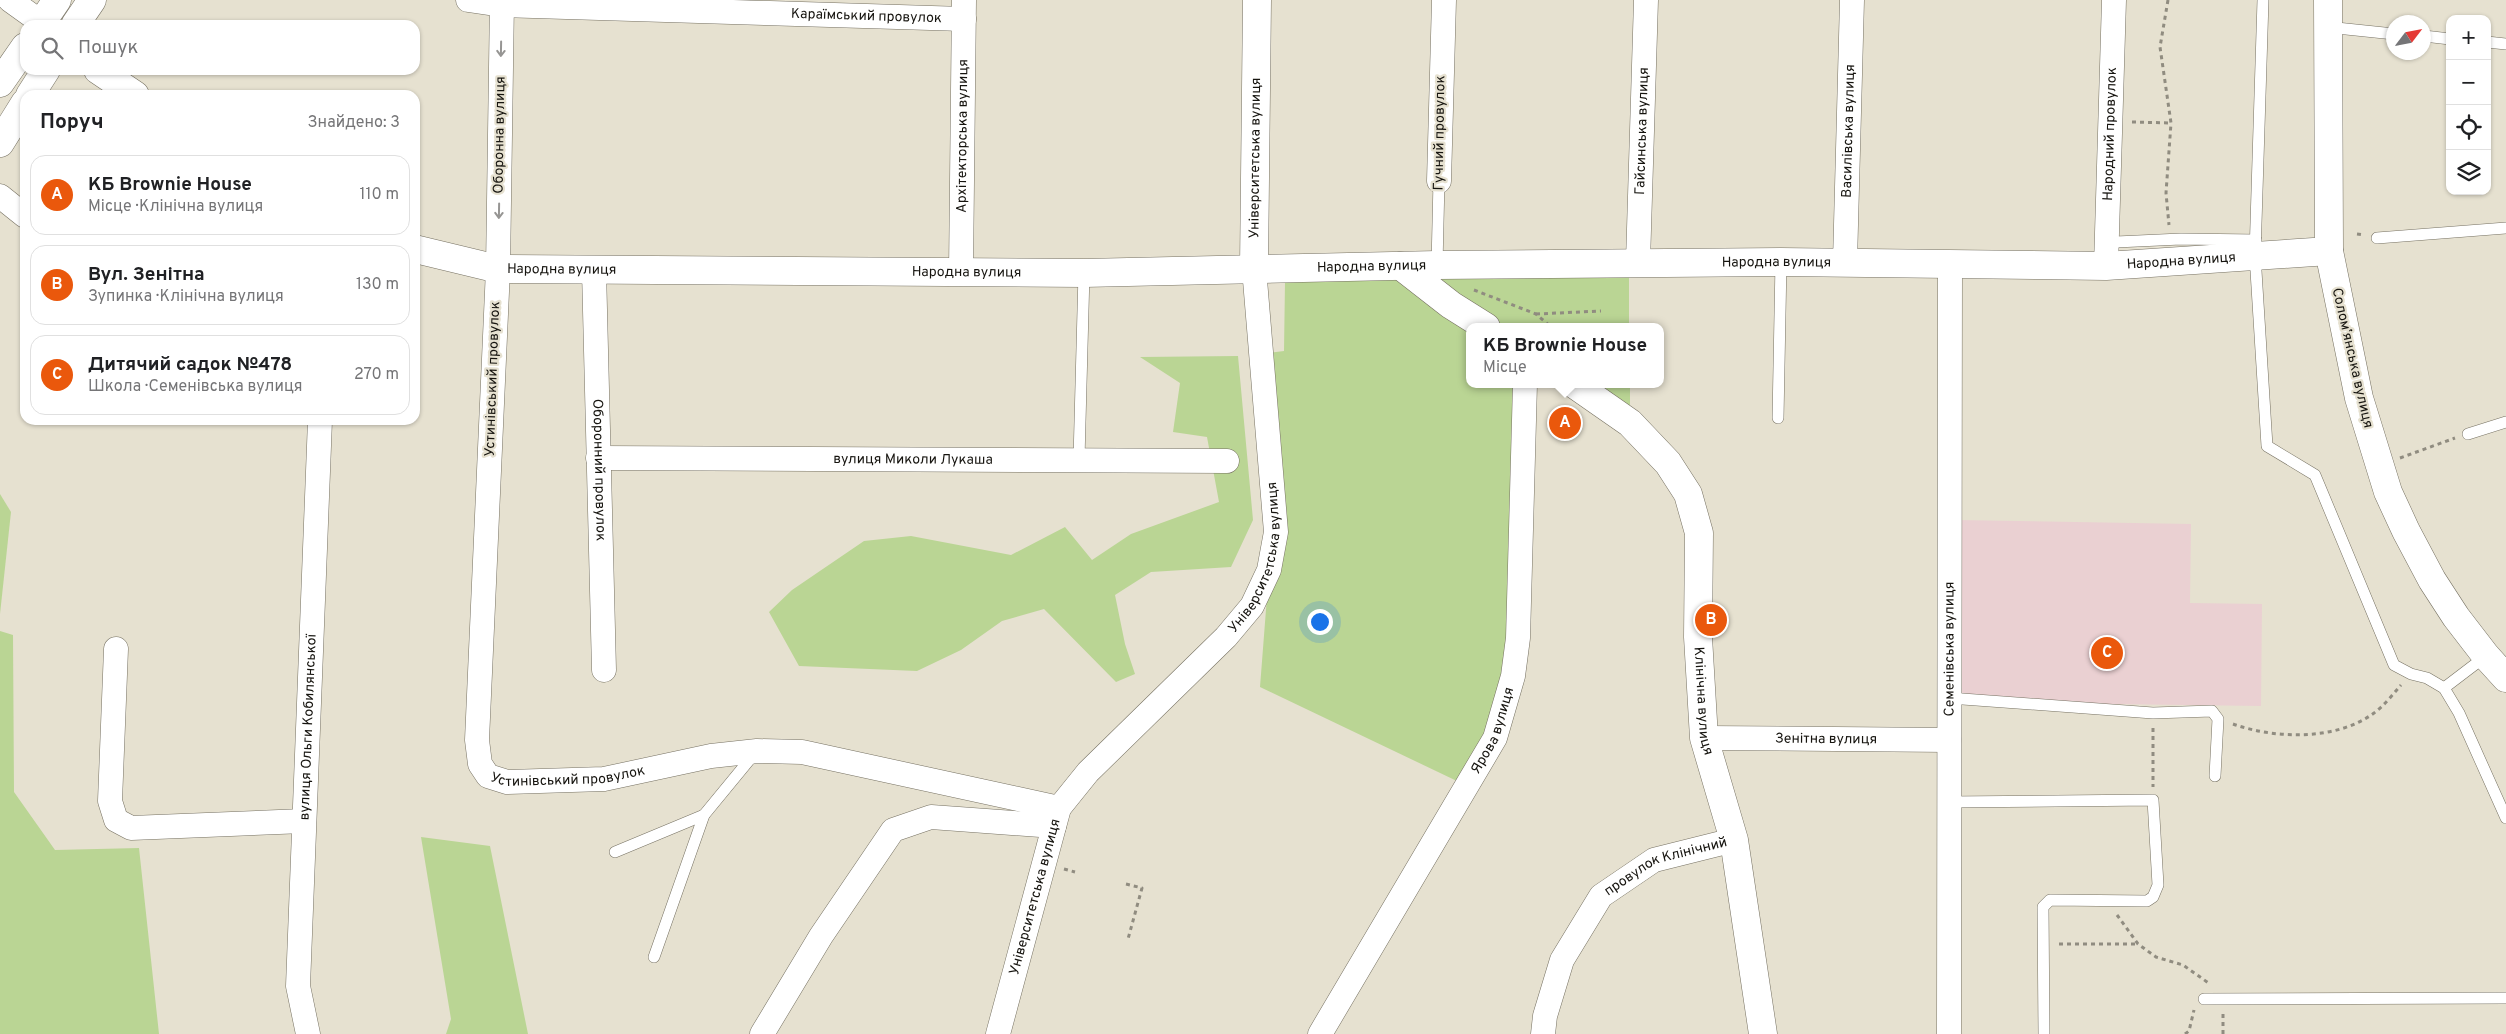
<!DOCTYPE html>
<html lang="uk">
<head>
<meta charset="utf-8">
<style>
  :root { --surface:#fff; --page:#f6f6f6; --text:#202124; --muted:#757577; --line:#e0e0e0; --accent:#ea580c }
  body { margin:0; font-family:Overpass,sans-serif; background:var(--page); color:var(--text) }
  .controls { position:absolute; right:15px; top:15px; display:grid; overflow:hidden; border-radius:10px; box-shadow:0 1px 4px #0004 }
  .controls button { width:45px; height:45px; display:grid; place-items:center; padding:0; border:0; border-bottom:1px solid var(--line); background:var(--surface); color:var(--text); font:25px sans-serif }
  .compass { position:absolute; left:2386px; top:15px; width:45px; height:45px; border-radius:50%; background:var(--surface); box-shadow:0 1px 4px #0004; rotate:58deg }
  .you { position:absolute; left:1319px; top:621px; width:18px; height:18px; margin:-12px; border:4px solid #fff; border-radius:50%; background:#1a73e8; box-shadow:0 0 0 8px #1a73e833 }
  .badge { display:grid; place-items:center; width:32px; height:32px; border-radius:50%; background:var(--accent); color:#fff; font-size:16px; font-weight:700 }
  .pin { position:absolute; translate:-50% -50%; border:2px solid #fff; box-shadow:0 1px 5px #0006 }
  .popup { position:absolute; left:1466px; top:323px; width:198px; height:65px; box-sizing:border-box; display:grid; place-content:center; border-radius:10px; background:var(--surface); filter:drop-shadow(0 1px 4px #0005); font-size:16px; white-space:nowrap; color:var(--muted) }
  .popup b { font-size:19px; color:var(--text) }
  .popup::after { content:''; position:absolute; left:50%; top:100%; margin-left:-10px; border:10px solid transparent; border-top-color:var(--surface) }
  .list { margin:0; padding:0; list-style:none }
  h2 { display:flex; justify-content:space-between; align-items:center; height:65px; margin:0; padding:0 20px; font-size:21px }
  h2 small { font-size:16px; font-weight:400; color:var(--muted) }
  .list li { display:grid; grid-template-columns:32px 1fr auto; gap:15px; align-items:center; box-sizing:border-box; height:80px; margin:0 10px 10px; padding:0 10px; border:1px solid var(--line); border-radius:15px }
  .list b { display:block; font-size:19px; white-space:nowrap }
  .list p { margin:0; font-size:16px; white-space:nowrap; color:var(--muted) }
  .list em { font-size:16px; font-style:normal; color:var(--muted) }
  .icon { flex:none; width:28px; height:28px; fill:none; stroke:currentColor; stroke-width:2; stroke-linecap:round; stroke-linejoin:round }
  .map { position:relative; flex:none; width:2506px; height:1034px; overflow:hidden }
  .search { position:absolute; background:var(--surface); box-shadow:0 1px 4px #0004; left:20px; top:20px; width:400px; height:55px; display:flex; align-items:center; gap:12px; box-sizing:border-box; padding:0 18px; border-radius:15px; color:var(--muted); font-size:19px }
  .panel { position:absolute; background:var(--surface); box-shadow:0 1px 4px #0004; left:20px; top:90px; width:400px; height:335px; border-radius:15px }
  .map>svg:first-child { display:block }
  .education { fill:#ead0d2 }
  .green { fill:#bad594 }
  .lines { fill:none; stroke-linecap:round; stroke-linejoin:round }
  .service-casing { stroke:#767162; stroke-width:12 }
  .minor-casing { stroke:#767162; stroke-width:25 }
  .tertiary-casing { stroke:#767162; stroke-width:29 }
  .secondary-casing { stroke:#767162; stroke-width:29 }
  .primary-casing { stroke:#767162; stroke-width:29 }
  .path { stroke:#908c80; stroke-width:3; stroke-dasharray:4 4; stroke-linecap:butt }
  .service { stroke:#fff; stroke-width:11 }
  .minor { stroke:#fff; stroke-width:24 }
  .tertiary { stroke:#fff; stroke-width:28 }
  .secondary { stroke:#fff; stroke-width:28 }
  .primary { stroke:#fff; stroke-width:28 }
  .oneway { stroke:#969593 }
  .labels { text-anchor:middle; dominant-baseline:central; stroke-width:4.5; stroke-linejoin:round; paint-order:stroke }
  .street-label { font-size:14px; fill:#16140f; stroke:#e6e1d0 }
</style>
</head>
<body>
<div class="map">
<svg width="2506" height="1034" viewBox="0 0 2506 1034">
  <rect width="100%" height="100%" fill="#e6e1d0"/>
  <!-- education -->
  <polygon class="education" points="1955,520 2191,524 2190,603 2262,604 2261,706 1953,702"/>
  <!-- green -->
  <g class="green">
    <polygon points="1629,262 1629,327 1486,327 1401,266"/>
    <polygon points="1397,279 1438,312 1470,332 1470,384 1513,384 1507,638 1502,675 1484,739 1459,782 1260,687 1269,571 1261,354 1284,351 1285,282"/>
    <polygon points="1238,356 1253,520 1231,567 1151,572 1115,595 1125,644 1135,674 1116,682 1044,609 1002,621 961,650 917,671 799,666 769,612 792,590 864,541 911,536 1011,555 1065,527 1092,560 1131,534 1219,502 1207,437 1173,432 1180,383 1140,357"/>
    <polygon points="1574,384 1630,384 1630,423"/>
    <polygon points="0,494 11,512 0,614"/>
    <polygon points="0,631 13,635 14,792 55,850 139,848 159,1034 0,1034"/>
    <polygon points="421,837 490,846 528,1034 446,1034 451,1019"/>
  </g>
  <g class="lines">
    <defs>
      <g id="service">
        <polyline points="2263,0 2255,255 2267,446 2315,475 2394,665 2411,674 2427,678 2444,688 2459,713 2506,818"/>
        <polyline points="2327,27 2394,34"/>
        <polyline points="2424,36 2450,39"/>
        <polyline points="2487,42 2506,44"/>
        <polyline points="2377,238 2506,228"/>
        <polyline points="2107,247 2116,242 2181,239 2256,240"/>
        <polyline points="1437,265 1439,181"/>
        <polyline points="1778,418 1781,262"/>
        <polyline points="2468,434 2506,422"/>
        <polyline points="1079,459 1084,273"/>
        <polyline points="2444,688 2486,656"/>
        <polyline points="1949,698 2153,713 2212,711 2218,719 2215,776"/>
        <polyline points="1949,802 2153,800 2158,885 2153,897 2147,901 2050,900 2043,907 2044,1034"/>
        <polyline points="615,852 704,815"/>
        <polyline points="654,957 704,815 755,753"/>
        <polyline points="2204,999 2506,998"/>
      </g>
      <g id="minor">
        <polyline points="10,0 42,23"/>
        <path id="s1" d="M 468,0 L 502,5 L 964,19"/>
        <path id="s2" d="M 502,0 L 498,269 L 477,740 L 480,764 L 488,776 L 507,782 L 604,779 L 711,756 L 757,751 L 802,752 L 1059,808"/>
        <polyline points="1439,181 1444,0"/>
        <polyline points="0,196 25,216"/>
        <path id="s3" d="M 1638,262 L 1646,0"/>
        <path id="s4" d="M 1845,262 L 1852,0"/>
        <path id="s5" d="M 2106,266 L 2114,0"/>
        <path id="s6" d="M 594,270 L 604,670"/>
        <path id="s7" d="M 961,272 L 964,0"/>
        <path id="s8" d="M 598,458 L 1227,461"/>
        <polyline points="116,649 110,801 116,820 131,828 304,821"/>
        <path id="s9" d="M 1704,738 L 1949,740"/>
        <path id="s10" d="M 308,1034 L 298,986 L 320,420"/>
        <polyline points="762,1034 821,936 893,830 931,817 1054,826"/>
        <path id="s11" d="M 998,1034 L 1059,808 L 1088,772 L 1226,637 L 1252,606 L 1269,570 L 1276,532 L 1254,268"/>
        <path id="s12" d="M 1320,1034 L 1495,738 L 1513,676 L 1518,638 L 1525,384"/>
        <path id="s13" d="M 1543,1034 L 1545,1016 L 1562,960 L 1601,896 L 1654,860 L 1734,840"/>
        <path id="s14" d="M 1949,1034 L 1950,263"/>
      </g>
      <g id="tertiary">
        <polyline points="98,70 135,95"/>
        <path id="s15" d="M 415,249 L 498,269 L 1084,273 L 1437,265 L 1781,262 L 2106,266 L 2329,251"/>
        <polyline points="1401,266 1451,305 1486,327"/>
        <path id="s16" d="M 1254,268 L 1257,0"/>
        <path id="s17" d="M 1574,384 L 1630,423 L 1668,463 L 1688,494 L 1699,533 L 1698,637 L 1704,738 L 1734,840 L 1763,1034"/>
      </g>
      <polyline id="secondary" points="2328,0 2329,251 2359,398 2388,492 2406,531 2432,580 2456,617 2486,656 2506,678"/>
      <g id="primary">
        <polyline points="40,25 57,0"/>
        <polyline points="75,25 92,0"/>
        <polyline points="0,83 25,47"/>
        <polyline points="30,95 46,70"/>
        <polyline points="0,143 25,103"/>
      </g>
    </defs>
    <!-- service casing -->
    <use href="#service" class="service-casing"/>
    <!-- minor casing -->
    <use href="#minor" class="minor-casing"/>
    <!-- tertiary casing -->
    <use href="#tertiary" class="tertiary-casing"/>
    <!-- secondary casing -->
    <use href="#secondary" class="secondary-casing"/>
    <!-- primary casing -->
    <use href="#primary" class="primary-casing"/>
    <!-- path -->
    <g class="path">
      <polyline points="2168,0 2160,47 2171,123 2166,193 2169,225"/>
      <polyline points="2132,122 2171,123"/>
      <polyline points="2357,234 2364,235"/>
      <polyline points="1474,290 1536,314 1551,327"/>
      <polyline points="1536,314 1601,311"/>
      <polyline points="2400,458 2455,438"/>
      <path d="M 2233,724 C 2275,739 2336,741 2374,713 C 2384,706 2393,694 2401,685"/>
      <polyline points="2153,728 2153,787"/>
      <polyline points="1064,869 1075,872"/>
      <polyline points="1126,884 1142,888 1128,939"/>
      <polyline points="2117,915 2138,944 2156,957 2183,965 2210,984"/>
      <polyline points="2059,944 2137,944"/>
      <polyline points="2185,1034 2189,1031 2194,1010"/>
      <polyline points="2223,1034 2223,1012"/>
    </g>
    <!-- service -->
    <use href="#service" class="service"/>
    <!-- minor -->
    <use href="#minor" class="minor"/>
    <!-- tertiary -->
    <use href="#tertiary" class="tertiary"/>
    <!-- secondary -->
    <use href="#secondary" class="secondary"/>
    <!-- primary -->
    <use href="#primary" class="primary"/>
  </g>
  <!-- one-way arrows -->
  <defs><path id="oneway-shaft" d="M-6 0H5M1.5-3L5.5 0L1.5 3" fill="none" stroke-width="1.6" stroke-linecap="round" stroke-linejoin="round" transform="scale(1.25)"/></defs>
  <g class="oneway">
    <use href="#oneway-shaft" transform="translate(501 49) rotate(91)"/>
    <use href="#oneway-shaft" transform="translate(499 211) rotate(91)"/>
  </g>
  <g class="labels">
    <!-- street labels -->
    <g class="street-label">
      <text stroke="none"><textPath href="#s1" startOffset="399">Караїмський провулок</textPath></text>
      <text stroke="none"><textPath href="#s3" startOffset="131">Гайсинська вулиця</textPath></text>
      <text stroke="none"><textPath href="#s4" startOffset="131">Василівська вулиця</textPath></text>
      <text transform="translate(1440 133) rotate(-89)">Гучний провулок</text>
      <text stroke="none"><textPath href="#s5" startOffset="132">Народний провулок</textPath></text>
      <text transform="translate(500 135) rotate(-89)">Оборонна вулиця</text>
      <text stroke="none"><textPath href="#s7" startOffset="136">Архітекторська вулиця</textPath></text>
      <text stroke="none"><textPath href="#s16" startOffset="110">Університетська вулиця</textPath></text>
      <text stroke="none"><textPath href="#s15" startOffset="1769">Народна вулиця</textPath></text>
      <text stroke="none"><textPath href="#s15" startOffset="1364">Народна вулиця</textPath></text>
      <text stroke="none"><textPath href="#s15" startOffset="959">Народна вулиця</textPath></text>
      <text stroke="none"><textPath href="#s15" startOffset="149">Народна вулиця</textPath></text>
      <text stroke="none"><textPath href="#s15" startOffset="554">Народна вулиця</textPath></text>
      <text transform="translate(2352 358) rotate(77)">Соломʼянська вулиця</text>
      <text transform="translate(493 379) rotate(-88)">Устинівський провулок</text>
      <text stroke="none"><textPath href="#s8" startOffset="315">вулиця Миколи Лукаша</textPath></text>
      <text stroke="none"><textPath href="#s6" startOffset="200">Оборонний провулок</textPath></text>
      <text stroke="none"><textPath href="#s11" startOffset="562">Університетська вулиця</textPath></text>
      <text stroke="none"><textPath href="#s14" startOffset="385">Семенівська вулиця</textPath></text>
      <text stroke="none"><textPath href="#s17" startOffset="369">Клінічна вулиця</textPath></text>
      <text stroke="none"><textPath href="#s10" startOffset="308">вулиця Ольги Кобилянської</textPath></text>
      <text stroke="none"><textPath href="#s12" startOffset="350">Ярова вулиця</textPath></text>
      <text stroke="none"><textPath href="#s9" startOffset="122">Зенітна вулиця</textPath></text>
      <text stroke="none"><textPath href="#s2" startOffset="860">Устинівський провулок</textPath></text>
      <text stroke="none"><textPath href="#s13" startOffset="224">провулок Клінічний</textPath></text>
      <text stroke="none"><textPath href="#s11" startOffset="142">Університетська вулиця</textPath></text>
    </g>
  </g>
</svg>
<div class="controls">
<button>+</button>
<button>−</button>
<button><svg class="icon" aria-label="locate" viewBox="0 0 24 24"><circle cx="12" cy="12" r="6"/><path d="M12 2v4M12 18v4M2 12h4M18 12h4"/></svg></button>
<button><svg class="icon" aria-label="layers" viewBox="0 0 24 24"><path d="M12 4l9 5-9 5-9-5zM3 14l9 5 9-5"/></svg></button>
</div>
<svg class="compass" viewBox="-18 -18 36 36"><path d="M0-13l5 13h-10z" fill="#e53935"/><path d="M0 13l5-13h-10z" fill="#757577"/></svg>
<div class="you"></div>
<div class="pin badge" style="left:1565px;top:423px">A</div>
<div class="popup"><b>КБ Brownie House</b>Місце</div>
<div class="pin badge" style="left:1711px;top:620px">B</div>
<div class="pin badge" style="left:2107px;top:653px">C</div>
<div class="search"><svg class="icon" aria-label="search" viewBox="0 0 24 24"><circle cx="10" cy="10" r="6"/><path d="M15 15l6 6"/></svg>Пошук</div>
<section class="panel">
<h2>Поруч<small>Знайдено: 3</small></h2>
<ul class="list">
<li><span class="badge">A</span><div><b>КБ Brownie House</b><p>Місце · Клінічна вулиця</p></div><em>110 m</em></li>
<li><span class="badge">B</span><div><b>Вул. Зенітна</b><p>Зупинка · Клінічна вулиця</p></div><em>130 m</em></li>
<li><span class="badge">C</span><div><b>Дитячий садок №478</b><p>Школа · Семенівська вулиця</p></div><em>270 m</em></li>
</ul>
</section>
</div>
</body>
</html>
